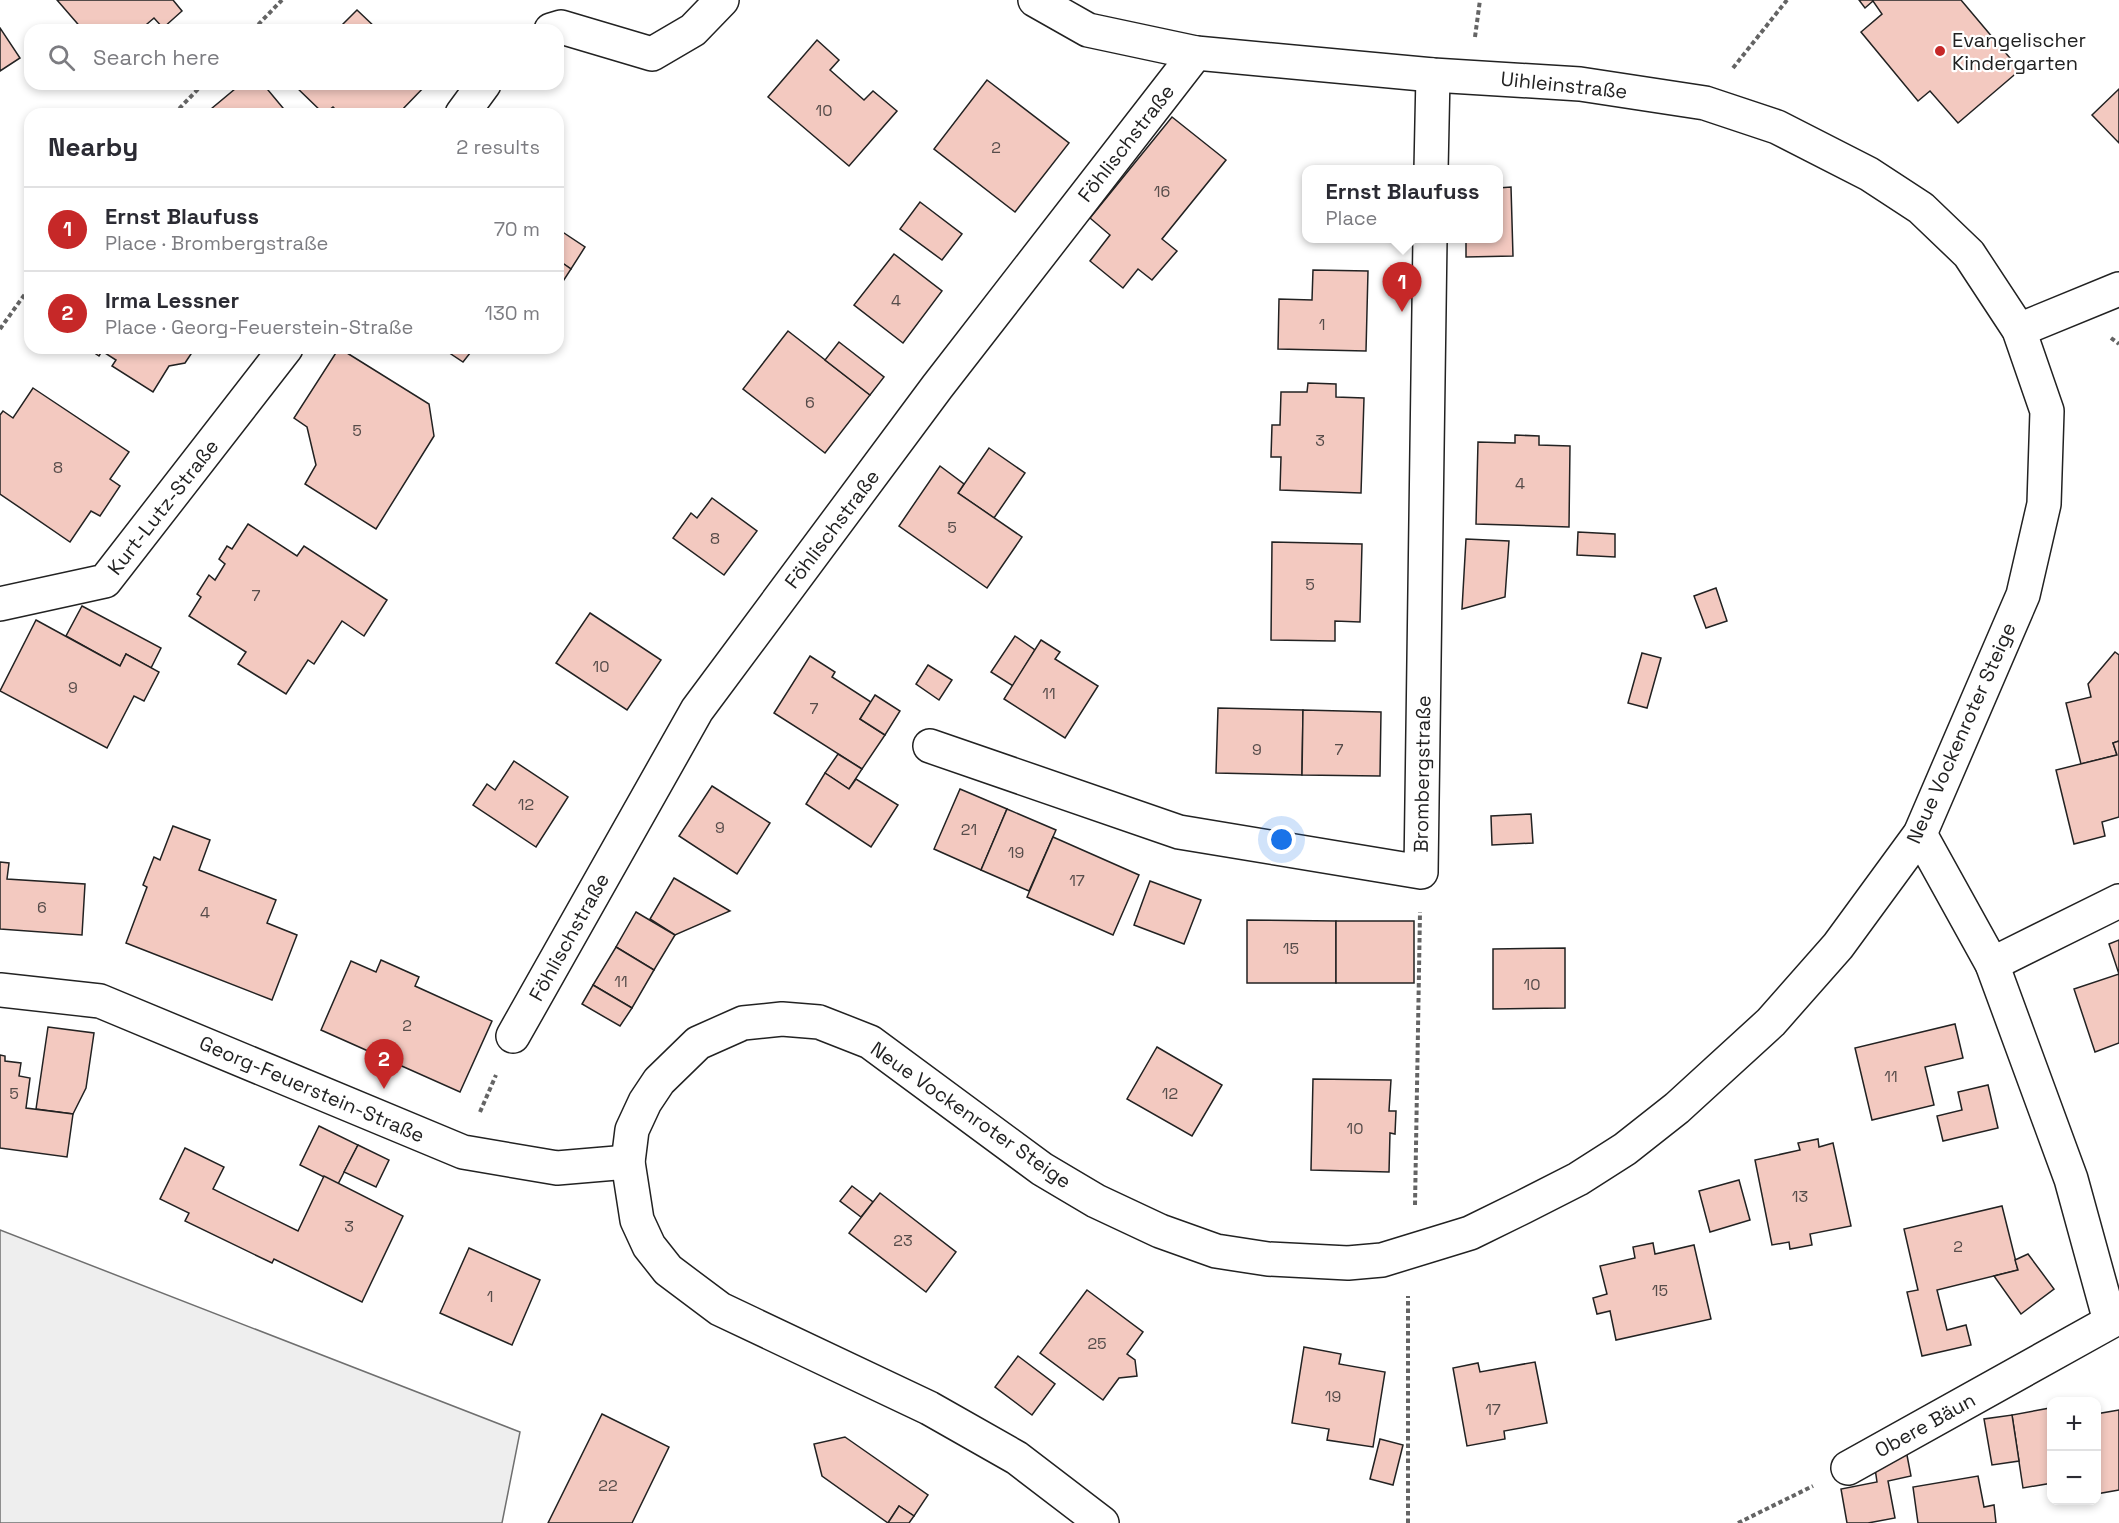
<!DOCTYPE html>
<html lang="en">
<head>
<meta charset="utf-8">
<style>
  :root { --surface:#fff; --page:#f7f7f7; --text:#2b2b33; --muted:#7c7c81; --line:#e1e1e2; --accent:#c62828 }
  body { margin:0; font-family:"Space Grotesk",sans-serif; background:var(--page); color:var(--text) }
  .controls { position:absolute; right:18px; bottom:18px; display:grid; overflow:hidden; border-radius:12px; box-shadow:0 3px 9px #0003 }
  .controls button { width:54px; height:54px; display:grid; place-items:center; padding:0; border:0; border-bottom:2px solid var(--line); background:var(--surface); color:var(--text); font:30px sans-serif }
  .you { position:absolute; left:1282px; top:840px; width:21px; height:21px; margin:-15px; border:4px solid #fff; border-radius:50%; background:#1a73e8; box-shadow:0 0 0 9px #1a73e833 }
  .badge { display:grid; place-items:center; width:39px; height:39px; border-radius:50%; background:var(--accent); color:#fff; font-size:20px; font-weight:700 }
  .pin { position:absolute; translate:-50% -50px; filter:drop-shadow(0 2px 3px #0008) }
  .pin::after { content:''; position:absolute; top:32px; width:21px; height:18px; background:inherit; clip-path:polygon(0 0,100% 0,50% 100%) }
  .popup { position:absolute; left:1302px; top:165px; width:201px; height:78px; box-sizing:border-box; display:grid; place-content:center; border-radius:12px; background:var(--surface); filter:drop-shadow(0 2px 4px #0005); font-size:20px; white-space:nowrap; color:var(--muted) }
  .popup b { font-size:22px; color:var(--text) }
  .popup::after { content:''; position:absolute; left:50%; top:100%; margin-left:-12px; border:12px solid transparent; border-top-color:var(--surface) }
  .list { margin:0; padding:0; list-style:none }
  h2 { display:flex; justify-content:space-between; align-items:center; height:78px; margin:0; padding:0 24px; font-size:26px }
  h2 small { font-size:20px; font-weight:400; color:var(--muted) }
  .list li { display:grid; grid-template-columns:39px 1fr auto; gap:18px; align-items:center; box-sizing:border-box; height:84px; padding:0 24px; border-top:2px solid var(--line) }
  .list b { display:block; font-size:22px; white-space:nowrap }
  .list p { margin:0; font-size:20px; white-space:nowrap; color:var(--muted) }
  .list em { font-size:20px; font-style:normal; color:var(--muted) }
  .icon { flex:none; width:33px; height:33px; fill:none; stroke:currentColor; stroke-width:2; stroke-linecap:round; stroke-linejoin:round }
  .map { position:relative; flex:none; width:2119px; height:1523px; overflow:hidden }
  .search { position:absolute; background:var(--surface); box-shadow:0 3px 9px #0003; left:24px; top:24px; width:540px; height:66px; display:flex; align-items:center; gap:15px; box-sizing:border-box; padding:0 21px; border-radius:18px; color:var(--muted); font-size:22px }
  .panel { position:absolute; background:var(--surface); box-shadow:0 3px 9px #0003; left:24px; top:108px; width:540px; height:246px; border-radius:18px }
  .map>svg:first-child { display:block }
  .green { fill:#eee; stroke:#6f6f6f; stroke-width:1.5 }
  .building { fill:#f3c9c0; stroke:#222; stroke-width:1.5 }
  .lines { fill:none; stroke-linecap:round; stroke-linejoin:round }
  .minor-casing { stroke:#222; stroke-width:36 }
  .major-casing { stroke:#222; stroke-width:36 }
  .path { stroke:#646464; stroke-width:4; stroke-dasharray:4.5 3; stroke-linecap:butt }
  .minor { stroke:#fff; stroke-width:33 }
  .major { stroke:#fff; stroke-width:33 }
  .poi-dot { fill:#c62828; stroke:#fff; stroke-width:2 }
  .labels { text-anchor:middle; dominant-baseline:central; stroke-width:4.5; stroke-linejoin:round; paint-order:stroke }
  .number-label { font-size:16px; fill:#564c4a }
  .poi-label { font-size:20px; fill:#222; stroke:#fff; text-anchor:start }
  .street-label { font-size:20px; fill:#222; stroke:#fff }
</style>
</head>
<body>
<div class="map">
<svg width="2119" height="1523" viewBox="0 0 2119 1523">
  <rect width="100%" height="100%" fill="#fff"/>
  <!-- green -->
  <polygon class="green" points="0,1230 520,1432 502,1523 0,1523"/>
  <!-- building -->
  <g class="building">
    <polygon points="57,0 173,0 182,11 163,28 154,18 140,30 83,30"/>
    <polygon points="1859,0 1961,0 2020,70 1958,123 1930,91 1918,101 1861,32 1882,14 1873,1 1865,8"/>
    <polygon points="357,10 378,30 337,30"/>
    <polygon points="0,28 20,58 0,71"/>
    <polygon points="817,40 839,60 830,70 864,100 873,91 897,111 849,166 768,97"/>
    <polygon points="987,80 1069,143 1015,212 934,149"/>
    <polygon points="241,84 263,84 288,114 205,114"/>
    <polygon points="293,84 427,84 398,114 340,114 333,107 324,114"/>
    <polygon points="2119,89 2119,143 2092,115"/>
    <polygon points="1172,117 1226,160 1162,239 1177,251 1152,280 1138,269 1123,288 1090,261 1110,235 1090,218"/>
    <polygon points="1511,187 1513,256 1466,257 1466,238 1498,238 1498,188"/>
    <polygon points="920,202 962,234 942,260 900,229"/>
    <polygon points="558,229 585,247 571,269 558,260"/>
    <polygon points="894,254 942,291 903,343 854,305"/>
    <polygon points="558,260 571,269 558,289"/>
    <polygon points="1313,270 1368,271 1366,351 1278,349 1279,299 1312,300"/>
    <polygon points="788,331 870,395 825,453 743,389"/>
    <polygon points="839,342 884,377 870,395 825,360"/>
    <polygon points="87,348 195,348 185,363 169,366 153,392 112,366 116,360 102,351 99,356"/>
    <polygon points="339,348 429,404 434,436 376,529 305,484 316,465 307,427 294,418"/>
    <polygon points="442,348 474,348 463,362"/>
    <polygon points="1308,383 1336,384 1336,397 1364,398 1361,493 1280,490 1281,457 1271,457 1272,425 1280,425 1281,392 1307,392"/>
    <polygon points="33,388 129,452 110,479 120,486 100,516 91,511 70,542 0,494 0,415 3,411 13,418"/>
    <polygon points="1515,435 1539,436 1539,445 1570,446 1569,527 1476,524 1478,442 1515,443"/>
    <polygon points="989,448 1025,473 994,518 958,493"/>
    <polygon points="940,466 964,484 958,493 1022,537 987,588 899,526"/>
    <polygon points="712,498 757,531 724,575 673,538 691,513 697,518"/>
    <polygon points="248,524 297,556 304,546 387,600 364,636 342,621 314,664 308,660 286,694 238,664 246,652 189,616 201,597 197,594 209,575 215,580 225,564 219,559 227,546 232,549"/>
    <polygon points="1578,532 1615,534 1615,557 1577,555"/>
    <polygon points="1466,539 1509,541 1505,597 1462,609"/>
    <polygon points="1272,542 1362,544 1360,622 1335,621 1335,641 1271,640"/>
    <polygon points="1716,588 1727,621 1706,628 1694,596"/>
    <polygon points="82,606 161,648 151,668 126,654 120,666 66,636"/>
    <polygon points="590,613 661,660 627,710 556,663"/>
    <polygon points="36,620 120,666 126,654 159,672 144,701 134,696 107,748 0,691"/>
    <polygon points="1015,636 1035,650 1013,686 991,672"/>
    <polygon points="1041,640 1060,652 1055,659 1098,686 1065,738 1004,699"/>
    <polygon points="2115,652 2119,655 2119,741 2113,743 2117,755 2081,764 2066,703 2091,697 2088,684"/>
    <polygon points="1642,653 1661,658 1647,708 1628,703"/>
    <polygon points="810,656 835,672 832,677 871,702 860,719 885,735 862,769 774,713"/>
    <polygon points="928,665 952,680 939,700 916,684"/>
    <polygon points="875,695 900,711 885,735 860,719"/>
    <polygon points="1218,708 1303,710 1302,775 1216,773"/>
    <polygon points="1303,710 1381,712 1380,776 1302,775"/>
    <polygon points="2119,741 2119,817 2102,822 2105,836 2074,844 2056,770 2117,755 2113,743"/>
    <polygon points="838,754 862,769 849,789 825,773"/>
    <polygon points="514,761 568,797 536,847 473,805 487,784 495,790"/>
    <polygon points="825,773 849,789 856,779 898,805 871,847 806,804"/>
    <polygon points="712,786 770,823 737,874 679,836"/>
    <polygon points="960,789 1007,809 981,870 934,849"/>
    <polygon points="1007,809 1056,830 1029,891 981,870"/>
    <polygon points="1531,814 1533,843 1492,845 1491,816"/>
    <polygon points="173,826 210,840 199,870 276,900 267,923 297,935 272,1000 126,943 147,887 143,885 154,857 160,860"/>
    <polygon points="1053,837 1139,875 1113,935 1027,897"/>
    <polygon points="0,862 9,863 7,879 85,884 82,935 0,929"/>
    <polygon points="674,878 730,911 675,935 650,919"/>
    <polygon points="1150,881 1201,900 1184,944 1134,925"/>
    <polygon points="636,912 675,935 654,970 616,947"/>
    <polygon points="1247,920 1336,921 1336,983 1247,983"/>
    <rect x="1336" y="921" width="78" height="62"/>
    <polygon points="2119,940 2119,974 2109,944"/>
    <polygon points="616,947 654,970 632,1008 593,985"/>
    <polygon points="1565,948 1565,1008 1493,1009 1493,949"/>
    <polygon points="381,960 419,977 415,986 492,1021 460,1092 321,1030 351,961 376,972"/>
    <polygon points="2119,974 2119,1043 2095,1052 2074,989"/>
    <polygon points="593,985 632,1008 620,1026 582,1004"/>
    <polygon points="1955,1024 1963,1058 1925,1067 1934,1105 1872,1120 1855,1048"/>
    <polygon points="48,1027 94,1033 86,1088 73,1114 36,1109"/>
    <polygon points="1157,1047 1222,1085 1192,1136 1127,1099"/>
    <polygon points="0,1055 5,1056 5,1061 21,1063 19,1076 30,1078 26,1108 73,1114 67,1157 0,1148"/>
    <polygon points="1313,1079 1391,1080 1389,1111 1396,1111 1395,1134 1390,1133 1389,1172 1311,1170"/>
    <polygon points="1988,1085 1998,1128 1943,1141 1937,1116 1962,1110 1958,1092"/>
    <polygon points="319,1126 358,1145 338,1184 300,1165"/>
    <polygon points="1818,1139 1819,1147 1833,1143 1851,1226 1810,1234 1812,1245 1790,1249 1789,1242 1772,1245 1755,1160 1800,1150 1798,1143"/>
    <polygon points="358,1145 389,1160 376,1187 344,1172"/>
    <polygon points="185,1148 224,1167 213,1189 298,1231 324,1176 403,1216 362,1302 274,1259 272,1263 185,1221 189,1213 160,1199"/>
    <polygon points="1739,1180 1750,1220 1710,1232 1699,1191"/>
    <polygon points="852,1186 873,1202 861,1217 840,1201"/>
    <polygon points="880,1193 956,1252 926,1292 849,1233"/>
    <polygon points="2002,1206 2018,1270 1937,1290 1947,1330 1966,1325 1971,1345 1922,1356 1907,1292 1918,1290 1904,1229"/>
    <polygon points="1653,1243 1655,1254 1694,1245 1711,1319 1616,1340 1610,1311 1597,1314 1593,1298 1607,1294 1600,1266 1635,1258 1633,1247"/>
    <polygon points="469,1248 540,1280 512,1345 440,1313"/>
    <polygon points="2028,1254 2054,1289 2021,1314 1994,1276 2018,1270 2015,1260"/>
    <polygon points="1087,1290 1143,1332 1127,1354 1135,1360 1137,1376 1119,1378 1103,1400 1040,1353"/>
    <polygon points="1304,1347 1341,1354 1339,1364 1385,1372 1373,1447 1327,1440 1329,1429 1292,1423"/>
    <polygon points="1018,1356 1055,1384 1032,1415 995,1387"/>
    <polygon points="1535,1362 1547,1423 1504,1431 1505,1439 1467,1446 1453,1368 1478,1363 1480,1372"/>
    <polygon points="2050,1408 2052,1483 2023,1488 2012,1415"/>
    <polygon points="2119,1410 2119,1490 2096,1494 2096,1414"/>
    <polygon points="602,1414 669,1447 632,1523 548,1523"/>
    <polygon points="2012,1415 2019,1461 1992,1465 1984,1419"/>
    <polygon points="845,1437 928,1495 914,1516 899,1506 888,1523 822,1476 814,1444"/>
    <polygon points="1380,1439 1403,1445 1393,1485 1370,1479"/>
    <polygon points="1906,1450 1911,1476 1888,1481 1895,1518 1868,1523 1847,1523 1841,1489 1877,1482 1873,1455"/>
    <polygon points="1978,1476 1984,1507 1994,1505 1996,1523 1918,1523 1913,1487"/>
    <polygon points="899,1506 914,1516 909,1523 888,1523"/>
  </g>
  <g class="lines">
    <defs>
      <g id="minor">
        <polyline points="551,30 561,27 652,54 693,30 722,0"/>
        <polyline points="462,114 484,84"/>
        <polyline points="1431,170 1433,75"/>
        <polyline points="2019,330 2119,289"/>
        <polyline points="0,604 105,581 286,348"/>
        <polyline points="930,746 1179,832 1421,872 1430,238"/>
        <polyline points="1920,834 1992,964 2071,1179 2110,1321"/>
        <polyline points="1992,964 2119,901"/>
        <polyline points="0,990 100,1001 463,1152 557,1168 628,1162"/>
        <polyline points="513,1036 697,710 937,387 1196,53"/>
        <polyline points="1848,1468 2119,1317"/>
      </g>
      <polyline id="major" points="1035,0 1088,30 1196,53 1433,75 1580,84 1705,103 1777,127 1869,174 1921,208 1969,254 2019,330 2047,411 2044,504 2023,595 1920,834 1838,946 1771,1022 1677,1108 1625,1149 1578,1179 1523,1207 1470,1233 1382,1260 1348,1263 1268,1259 1216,1251 1160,1231 1096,1201 1042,1169 870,1042 819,1022 782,1019 743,1023 698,1043 659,1081 645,1102 632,1130 628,1162 637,1220 649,1246 668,1270 720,1309 929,1408 1017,1458 1102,1523"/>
    </defs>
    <!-- minor casing -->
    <use href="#minor" class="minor-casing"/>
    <!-- major casing -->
    <use href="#major" class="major-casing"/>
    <!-- path -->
    <g class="path">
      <polyline points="253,30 282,0"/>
      <polyline points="1475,37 1480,0"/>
      <polyline points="1733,68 1787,0"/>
      <polyline points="174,114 203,84"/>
      <polyline points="0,329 30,287"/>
      <polyline points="2111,338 2119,344"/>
      <polyline points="480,1112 496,1075"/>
      <polyline points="1415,1205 1420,912"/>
      <polyline points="1408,1523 1408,1296"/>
      <polyline points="1738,1523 1813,1486"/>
    </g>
    <!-- minor -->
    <use href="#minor" class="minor"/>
    <!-- major -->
    <use href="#major" class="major"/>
  </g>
  <!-- markers -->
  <circle class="poi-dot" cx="1940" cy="51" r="6"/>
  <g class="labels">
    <!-- number labels -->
    <g class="number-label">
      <text x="824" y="110">10</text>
      <text x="996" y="147">2</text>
      <text x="1162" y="191">16</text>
      <text x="896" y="300">4</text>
      <text x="1322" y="324">1</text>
      <text x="810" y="402">6</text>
      <text x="357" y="430">5</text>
      <text x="1320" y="440">3</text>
      <text x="58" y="467">8</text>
      <text x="1520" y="483">4</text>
      <text x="952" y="527">5</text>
      <text x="715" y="538">8</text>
      <text x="1310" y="584">5</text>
      <text x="256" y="595">7</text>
      <text x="601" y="666">10</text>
      <text x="73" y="687">9</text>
      <text x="1049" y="693">11</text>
      <text x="814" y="708">7</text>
      <text x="1257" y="749">9</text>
      <text x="1339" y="749">7</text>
      <text x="526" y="804">12</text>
      <text x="720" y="827">9</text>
      <text x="969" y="829">21</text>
      <text x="1016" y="852">19</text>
      <text x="1077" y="880">17</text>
      <text x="42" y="907">6</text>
      <text x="205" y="912">4</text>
      <text x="1291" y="948">15</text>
      <text x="621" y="981">11</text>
      <text x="1532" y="984">10</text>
      <text x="407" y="1025">2</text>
      <text x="1891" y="1076">11</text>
      <text x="14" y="1093">5</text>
      <text x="1170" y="1093">12</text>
      <text x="1355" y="1128">10</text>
      <text x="1800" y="1196">13</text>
      <text x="349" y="1226">3</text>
      <text x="903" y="1240">23</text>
      <text x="1958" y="1246">2</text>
      <text x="1660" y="1290">15</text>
      <text x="490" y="1296">1</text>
      <text x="1097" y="1343">25</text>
      <text x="1333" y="1396">19</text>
      <text x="1493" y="1409">17</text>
      <text x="608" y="1485">22</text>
    </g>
    <!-- poi labels -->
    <g class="poi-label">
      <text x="1952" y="40">Evangelischer<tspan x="1952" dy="23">Kindergarten</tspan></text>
    </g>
    <!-- street labels -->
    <g class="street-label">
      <text transform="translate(1564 85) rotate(6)">Uihleinstraße</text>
      <text transform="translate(1126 143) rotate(-52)">Föhlischstraße</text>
      <text transform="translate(163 507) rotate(-52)">Kurt-Lutz-Straße</text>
      <text transform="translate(832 529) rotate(-53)">Föhlischstraße</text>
      <text transform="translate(1961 733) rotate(-66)">Neue Vockenroter Steige</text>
      <text transform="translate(1422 774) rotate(-89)">Brombergstraße</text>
      <text transform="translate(569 937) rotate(-61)">Föhlischstraße</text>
      <text transform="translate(312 1089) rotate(23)">Georg-Feuerstein-Straße</text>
      <text transform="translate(971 1115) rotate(35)">Neue Vockenroter Steige</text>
      <text transform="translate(1925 1425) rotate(-29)">Obere Bäun</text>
    </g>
  </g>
</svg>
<div class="controls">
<button>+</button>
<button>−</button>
</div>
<div class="you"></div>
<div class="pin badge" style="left:1402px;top:312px">1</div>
<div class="popup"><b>Ernst Blaufuss</b>Place</div>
<div class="pin badge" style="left:384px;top:1089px">2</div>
<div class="search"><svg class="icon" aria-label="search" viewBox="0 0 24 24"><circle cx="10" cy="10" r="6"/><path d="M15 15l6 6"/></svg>Search here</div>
<section class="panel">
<h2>Nearby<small>2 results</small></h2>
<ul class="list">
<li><span class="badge">1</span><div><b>Ernst Blaufuss</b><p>Place · Brombergstraße</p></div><em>70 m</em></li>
<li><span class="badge">2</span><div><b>Irma Lessner</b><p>Place · Georg-Feuerstein-Straße</p></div><em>130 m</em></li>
</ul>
</section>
</div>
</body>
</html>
